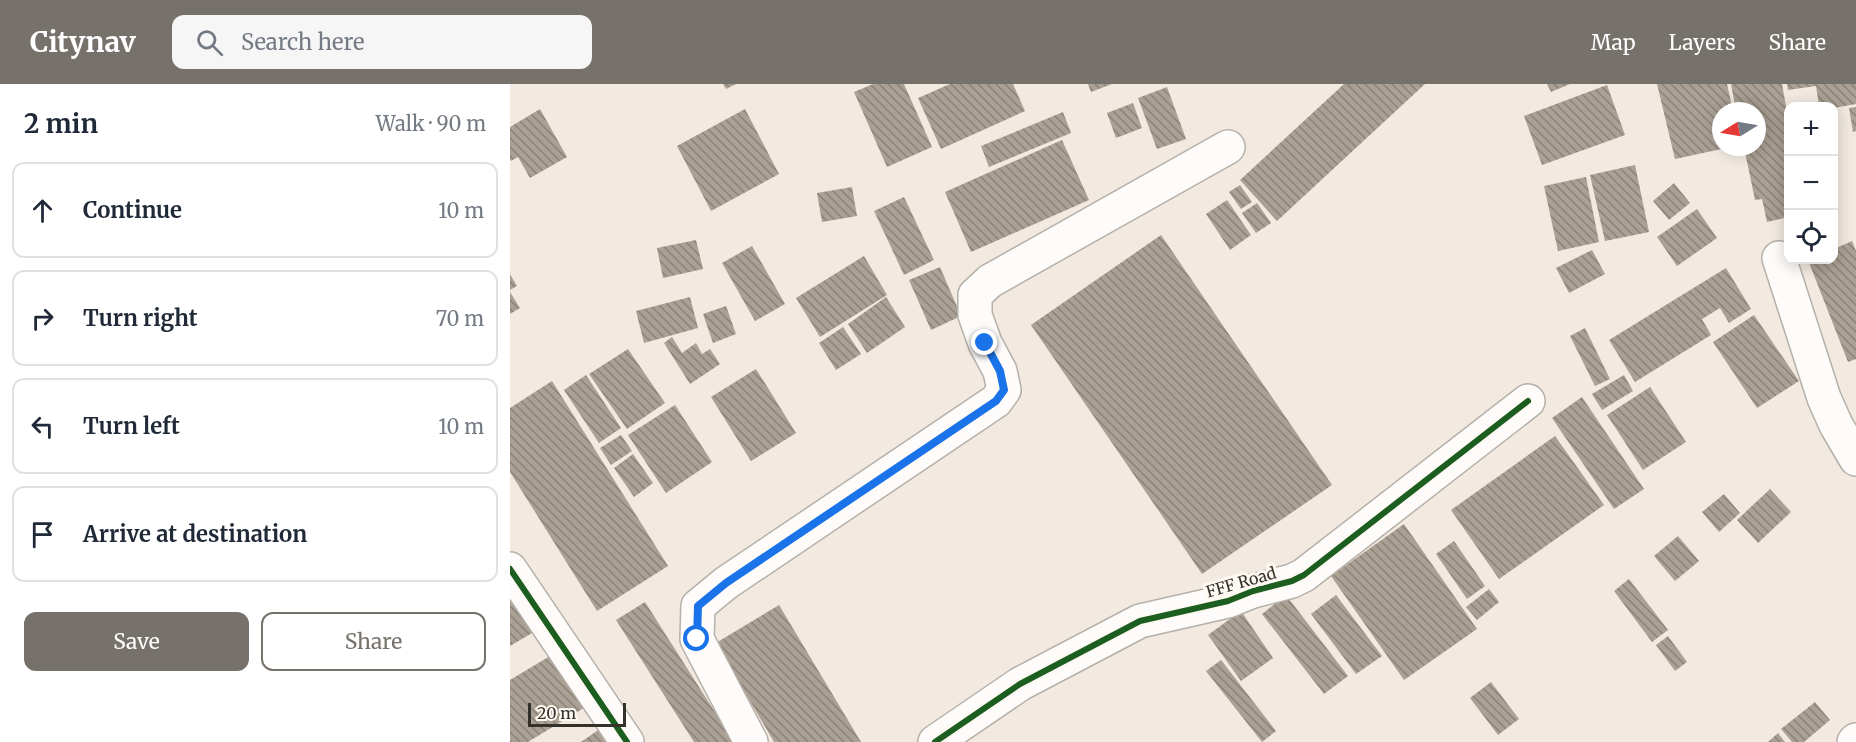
<!DOCTYPE html>
<html lang="en">
<head>
<meta charset="utf-8">
<style>
  :root { --surface:#fff; --page:#f6f6f7; --text:#1f2937; --muted:#747a83; --line:#e0e1e3; --accent:#76716a }
  body { margin:0; font-family:Merriweather,serif; background:var(--page); color:var(--text) }
  .controls { position:absolute; right:18px; top:18px; display:grid; overflow:hidden; border-radius:12px; box-shadow:0 3px 15px #0003 }
  .controls button { width:54px; height:54px; display:grid; place-items:center; padding:0; border:0; border-bottom:2px solid var(--line); background:var(--surface); color:var(--text); font:30px sans-serif }
  .compass { position:absolute; left:1202px; top:18px; width:54px; height:54px; border-radius:50%; background:var(--surface); box-shadow:0 3px 15px #0003; rotate:259deg }
  .scale { position:absolute; left:18px; bottom:15px; width:98px; box-sizing:border-box; padding-left:6px; border:3px solid #34302a; border-top:0; font-size:16px; line-height:21px; white-space:nowrap; color:#34302a; -webkit-text-stroke:4px #fef9f3; paint-order:stroke }
  .stop { position:absolute; width:18px; height:18px; margin:-14px; border:4px solid #1a73e8; border-radius:50%; background:#fff }
  .stop.end { background:#1a73e8; border-color:#fff; box-shadow:0 2px 6px #0008 }
  .list { margin:0; padding:0; list-style:none }
  h2 { display:flex; justify-content:space-between; align-items:center; height:78px; margin:0; padding:0 24px; font-size:26px }
  h2 small { font-size:20px; font-weight:400; color:var(--muted) }
  .list li { display:grid; grid-template-columns:39px 1fr auto; gap:18px; align-items:center; box-sizing:border-box; height:96px; margin:0 12px 12px; padding:0 12px; border:2px solid var(--line); border-radius:12px }
  .list b { display:block; font-size:22px; white-space:nowrap }
  .list em { font-size:20px; font-style:normal; color:var(--muted) }
  .actions { display:flex; gap:12px; padding:18px 24px }
  .actions a { flex:1; padding:14px 0; border:2px solid var(--accent); border-radius:12px; text-align:center; font-size:21px; color:var(--accent) }
  .actions .main { background:var(--accent); color:#fff }
  .icon { flex:none; width:33px; height:33px; fill:none; stroke:currentColor; stroke-width:2; stroke-linecap:round; stroke-linejoin:round }
  .map { position:relative; flex:none; width:1346px; height:658px; overflow:hidden }
  header { display:flex; align-items:center; gap:36px; box-sizing:border-box; height:84px; padding:0 30px; background:var(--accent); color:#fff }
  header strong { font-size:28px }
  nav { display:flex; gap:33px; margin-inline-start:auto; font-size:21px }
  .search { width:420px; height:54px; background:var(--page); display:flex; align-items:center; gap:15px; box-sizing:border-box; padding:0 21px; border-radius:12px; color:var(--muted); font-size:22px }
  main { display:flex }
  aside { flex:1; background:var(--surface) }
  .map>svg:first-child { display:block }
  .building { fill:url(#building-back-hatch) }
  .lines { fill:none; stroke-linecap:round; stroke-linejoin:round }
  .minor-casing { stroke:#b6b0a9; stroke-width:36 }
  .minor { stroke:#fdfcfa; stroke-width:33 }
  .cycleway-casing { stroke:#fef9f3; stroke-width:10 }
  .cycleway { stroke:#1b5e20; stroke-width:6 }
  .route { stroke:#1a73e8; stroke-width:8 }
  .labels { text-anchor:middle; dominant-baseline:central; stroke-width:6; stroke-linejoin:round; paint-order:stroke }
  .street-label { font-size:16px; fill:#34302a; stroke:#fef9f3 }
</style>
</head>
<body>
<header>
<strong>Citynav</strong>
<div class="search"><svg class="icon" aria-label="search" viewBox="0 0 24 24"><circle cx="10" cy="10" r="6"/><path d="M15 15l6 6"/></svg>Search here</div>
<nav><a>Map</a><a>Layers</a><a>Share</a></nav>
</header>
<main>
<aside>
<h2>2 min<small>Walk · 90 m</small></h2>
<ul class="list">
<li><svg class="icon" aria-label="ahead" viewBox="0 0 24 24"><path d="M12 20V5M6 11l6-6 6 6"/></svg><div><b>Continue</b></div><em>10 m</em></li>
<li><svg class="icon" aria-label="right" viewBox="0 0 24 24"><path d="M7 20v-9h11M14 6l5 5-5 5"/></svg><div><b>Turn right</b></div><em>70 m</em></li>
<li><svg class="icon" aria-label="left" viewBox="0 0 24 24"><path d="M17 20v-9H6M10 6l-5 5 5 5"/></svg><div><b>Turn left</b></div><em>10 m</em></li>
<li><svg class="icon" aria-label="arrive" viewBox="0 0 24 24"><path d="M6 21V4h12l-3 4 3 4H6"/></svg><div><b>Arrive at destination</b></div></li>
</ul>
<div class="actions"><a class="main">Save</a><a>Share</a></div>
</aside>
<div class="map">
<svg width="1346" height="658" viewBox="0 0 1346 658">
  <defs>
    <pattern id="building-back-hatch" width="6" height="6" patternUnits="userSpaceOnUse" patternTransform="scale(1.5)"><rect width="6" height="6" fill="#aaa093"/><path d="M-1 5l2 2M0 0l6 6M5-1l2 2" fill="none" stroke="#8b8378"/></pattern>
  </defs>
  <rect width="100%" height="100%" fill="#f2eae1"/>
  <!-- building -->
  <g class="building">
    <polygon points="213,0 226,0 216,5"/>
    <polygon points="363,0 394,0 422,63 377,83 344,8"/>
    <polygon points="440,0 503,0 515,27 431,65 408,14"/>
    <polygon points="578,0 602,0 581,8"/>
    <polygon points="834,0 915,0 767,137 730,96"/>
    <polygon points="1037,0 1060,0 1041,8"/>
    <polygon points="1147,0 1217,0 1223,27 1211,27 1211,63 1216,64 1165,75"/>
    <polygon points="1221,0 1272,0 1278,33 1278,133 1257,138 1252,115 1245,116 1234,63 1247,63 1247,27 1226,27"/>
    <polygon points="1277,0 1346,0 1346,20 1324,24 1309,22 1306,2 1278,6"/>
    <polygon points="1097,1 1115,51 1032,81 1014,32"/>
    <polygon points="657,3 676,55 647,65 628,14"/>
    <polygon points="623,19 632,44 606,54 597,29"/>
    <polygon points="1346,23 1346,47 1343,48 1339,24"/>
    <polygon points="30,25 57,73 20,94 8,73 1,77 0,75 0,43"/>
    <polygon points="235,25 269,90 201,127 167,62"/>
    <polygon points="553,28 561,49 479,83 471,62"/>
    <polygon points="552,56 579,116 461,168 435,108"/>
    <polygon points="1125,81 1139,148 1095,157 1080,91"/>
    <polygon points="1076,93 1089,158 1048,167 1034,102"/>
    <polygon points="1164,99 1180,119 1159,136 1143,117"/>
    <polygon points="730,101 742,118 731,125 719,108"/>
    <polygon points="342,103 347,132 312,138 307,109"/>
    <polygon points="394,113 424,176 394,191 364,127"/>
    <polygon points="717,116 741,151 720,166 696,130"/>
    <polygon points="747,119 761,139 746,149 732,129"/>
    <polygon points="1187,125 1207,154 1167,182 1147,153"/>
    <polygon points="651,151 822,401 692,490 521,241"/>
    <polygon points="186,156 193,185 153,194 147,164"/>
    <polygon points="1342,157 1346,167 1346,275 1338,278 1298,176 1324,176 1324,165"/>
    <polygon points="242,162 275,220 245,237 212,179"/>
    <polygon points="1082,166 1095,190 1059,209 1046,184"/>
    <polygon points="354,172 377,211 310,253 286,214"/>
    <polygon points="430,183 451,232 421,246 399,196"/>
    <polygon points="1216,184 1241,225 1219,239 1210,224 1192,235 1201,251 1125,298 1099,256"/>
    <polygon points="0,190 7,202 0,206"/>
    <polygon points="0,208 10,224 0,230"/>
    <polygon points="180,213 188,244 134,259 126,227"/>
    <polygon points="376,213 395,243 357,269 338,240"/>
    <polygon points="216,222 226,250 203,259 193,230"/>
    <polygon points="1244,231 1289,297 1247,324 1203,258"/>
    <polygon points="333,243 351,270 326,286 309,259"/>
    <polygon points="1075,244 1100,295 1085,302 1060,252"/>
    <polygon points="162,253 172,269 186,259 192,270 200,265 210,280 180,300 154,259"/>
    <polygon points="118,265 155,319 117,345 79,290"/>
    <polygon points="246,285 286,349 241,377 201,313"/>
    <polygon points="76,291 111,344 89,359 54,306"/>
    <polygon points="1114,291 1123,307 1092,326 1082,310"/>
    <polygon points="42,297 158,482 87,527 0,388 0,324"/>
    <polygon points="1140,303 1176,358 1133,386 1097,331"/>
    <polygon points="1072,313 1134,405 1104,425 1042,334"/>
    <polygon points="165,321 202,378 156,409 118,351"/>
    <polygon points="111,351 122,367 101,381 90,364"/>
    <polygon points="1045,352 1094,421 989,495 941,426"/>
    <polygon points="123,370 143,399 124,413 104,384"/>
    <polygon points="1260,405 1281,428 1248,459 1227,436"/>
    <polygon points="1214,410 1230,429 1209,448 1192,428"/>
    <polygon points="894,440 967,545 894,596 821,492"/>
    <polygon points="1168,452 1189,477 1165,497 1144,472"/>
    <polygon points="944,457 975,502 957,515 926,470"/>
    <polygon points="1119,495 1158,546 1142,558 1104,507"/>
    <polygon points="0,505 34,542 0,562"/>
    <polygon points="979,505 989,518 967,536 956,523"/>
    <polygon points="776,511 838,592 814,610 752,530"/>
    <polygon points="826,511 872,572 846,590 801,530"/>
    <polygon points="135,518 224,658 184,658 106,536"/>
    <polygon points="269,521 351,658 264,658 206,559"/>
    <polygon points="731,527 763,574 731,597 698,551"/>
    <polygon points="1158,552 1177,578 1165,587 1146,561"/>
    <polygon points="50,566 82,619 18,658 0,658 0,596"/>
    <polygon points="711,576 766,647 752,658 696,587"/>
    <polygon points="981,598 1009,635 988,651 960,614"/>
    <polygon points="1305,618 1320,636 1294,658 1282,658 1271,645"/>
    <polygon points="101,637 116,658 71,658"/>
    <polygon points="1268,649 1275,658 1258,658"/>
  </g>
  <g class="lines">
    <defs>
      <g id="minor">
        <polyline points="1269,174 1314,314 1326,341 1346,375"/>
        <polyline points="0,485 117,658"/>
        <polyline points="241,658 187,555 188,522 216,499 486,317 494,306 490,287 475,259 465,231 465,211 480,197 718,63"/>
        <polyline points="425,658 510,600 630,537 718,517 743,507 782,497 794,491 1018,317"/>
        <polyline points="1344,658 1346,656"/>
      </g>
    </defs>
    <!-- minor casing -->
    <use href="#minor" class="minor-casing"/>
    <!-- minor -->
    <use href="#minor" class="minor"/>
    <defs>
      <g id="cycleway">
        <polyline points="0,485 117,658"/>
        <polyline points="425,658 510,600 630,537 718,517 743,507 782,497 794,491 1018,317"/>
      </g>
    </defs>
    <!-- cycleway casing -->
    <use href="#cycleway" class="cycleway-casing"/>
    <!-- cycleway -->
    <use href="#cycleway" class="cycleway"/>
  </g>
  <g class="lines">
    <!-- route -->
    <polyline class="route" points="187,555 188,522 216,499 486,317 494,306 490,287 475,259"/>
  </g>
  <g class="labels">
    <!-- street labels -->
    <g class="street-label">
      <text transform="translate(731 498) rotate(-16)">FFF Road</text>
    </g>
  </g>
</svg>
<div class="controls">
<button>+</button>
<button>−</button>
<button><svg class="icon" aria-label="locate" viewBox="0 0 24 24"><circle cx="12" cy="12" r="6"/><path d="M12 2v4M12 18v4M2 12h4M18 12h4"/></svg></button>
</div>
<svg class="compass" viewBox="-18 -18 36 36"><path d="M0-13l5 13h-10z" fill="#e53935"/><path d="M0 13l5-13h-10z" fill="#747a83"/></svg>
<div class="scale">20 m</div>
<div class="stop" style="left:187px;top:555px"></div>
<div class="stop end" style="left:475px;top:259px"></div>
</div>
</main>
</body>
</html>
